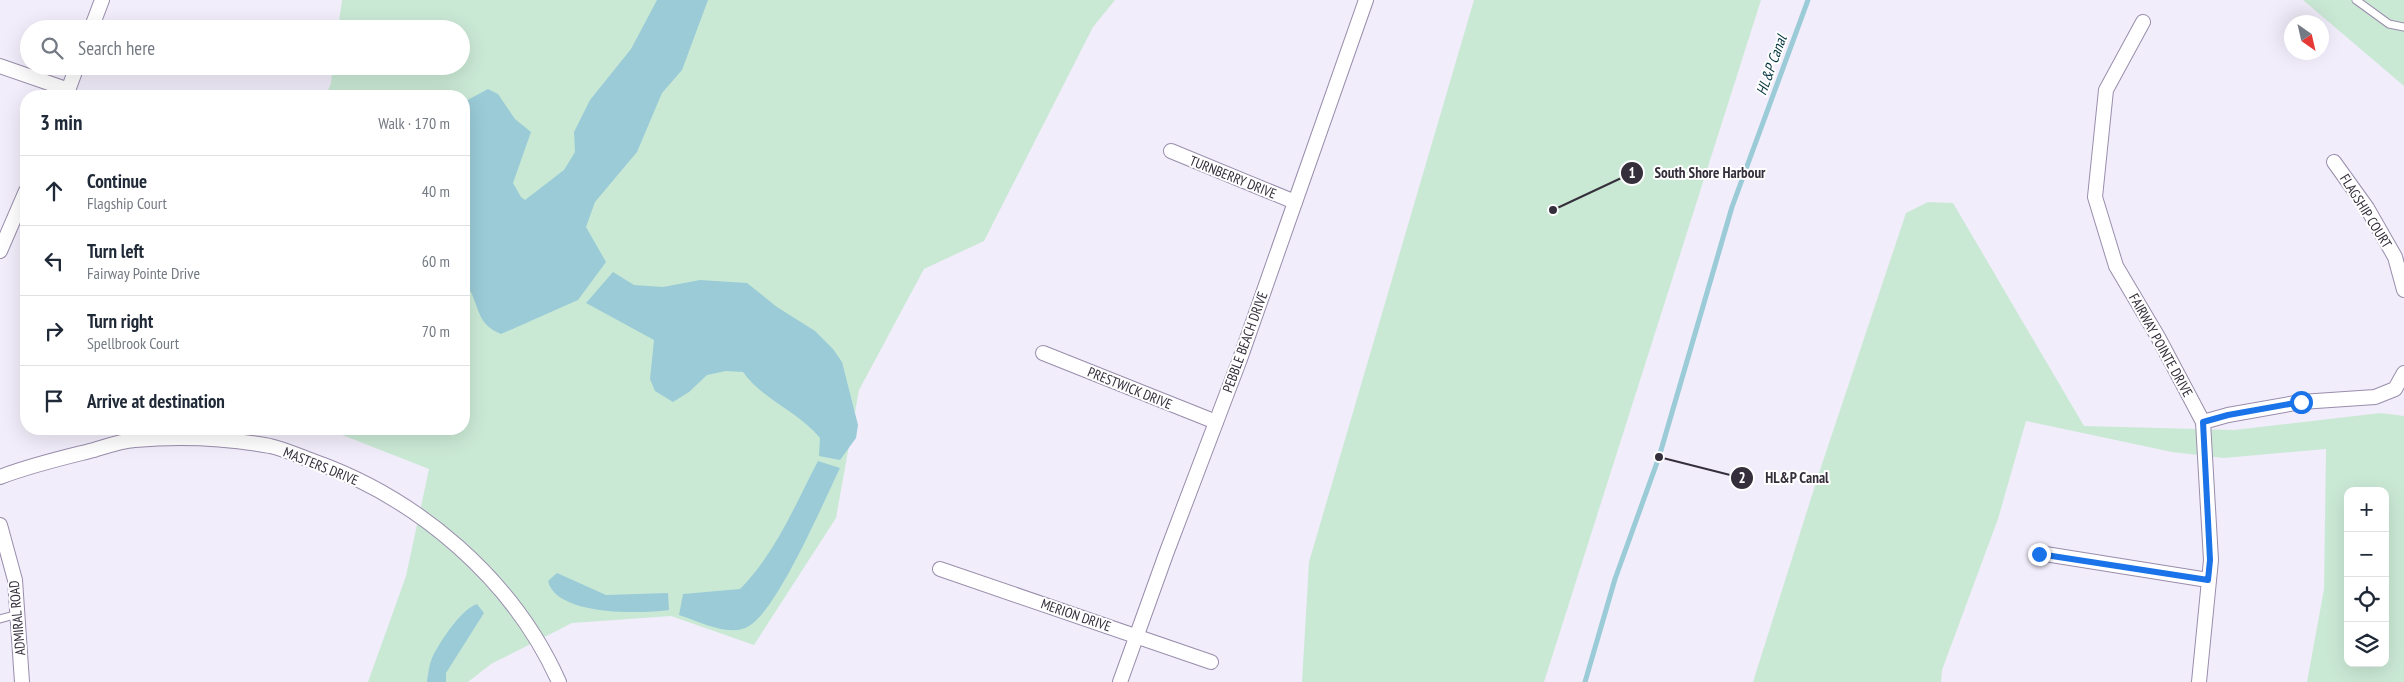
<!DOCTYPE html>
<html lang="en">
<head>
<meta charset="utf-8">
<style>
  :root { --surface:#fff; --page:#f2f2f3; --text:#1f2937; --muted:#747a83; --line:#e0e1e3 }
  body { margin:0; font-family:"PT Sans Narrow",sans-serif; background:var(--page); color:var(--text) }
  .controls { position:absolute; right:15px; bottom:15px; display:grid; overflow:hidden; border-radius:10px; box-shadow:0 5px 20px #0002 }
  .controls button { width:45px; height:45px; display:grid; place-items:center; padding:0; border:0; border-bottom:1px solid var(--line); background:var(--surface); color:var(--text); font:25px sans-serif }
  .compass { position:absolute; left:2284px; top:15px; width:45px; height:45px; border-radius:50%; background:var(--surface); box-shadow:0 5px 20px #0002; rotate:146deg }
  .stop { position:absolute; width:15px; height:15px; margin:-11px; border:4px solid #1a73e8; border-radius:50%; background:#fff }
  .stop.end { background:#1a73e8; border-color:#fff; box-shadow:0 1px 5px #0008 }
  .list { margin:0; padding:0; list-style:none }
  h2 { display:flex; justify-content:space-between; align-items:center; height:65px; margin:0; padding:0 20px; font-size:21px }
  h2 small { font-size:16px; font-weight:400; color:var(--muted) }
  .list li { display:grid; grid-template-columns:32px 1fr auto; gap:15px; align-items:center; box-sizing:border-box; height:70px; padding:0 20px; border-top:1px solid var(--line) }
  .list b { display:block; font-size:19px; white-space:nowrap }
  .list p { margin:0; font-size:16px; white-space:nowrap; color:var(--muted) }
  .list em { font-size:16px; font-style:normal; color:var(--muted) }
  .icon { flex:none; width:28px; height:28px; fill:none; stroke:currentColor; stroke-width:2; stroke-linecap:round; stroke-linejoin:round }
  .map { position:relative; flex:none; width:2404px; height:682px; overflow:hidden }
  .search { position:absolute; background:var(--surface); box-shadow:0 5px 20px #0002; left:20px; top:20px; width:450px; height:55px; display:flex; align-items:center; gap:12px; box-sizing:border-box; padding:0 18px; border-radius:28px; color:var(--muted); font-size:19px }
  .panel { position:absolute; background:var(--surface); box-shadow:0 5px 20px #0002; left:20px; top:90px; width:450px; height:345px; border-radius:20px }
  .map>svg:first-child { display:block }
  .green { fill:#cae9d5; fill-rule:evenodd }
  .water { fill:#9acbd7 }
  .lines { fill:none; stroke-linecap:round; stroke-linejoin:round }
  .stream { stroke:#9acbd7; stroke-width:5 }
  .service-casing { stroke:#998dac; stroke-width:9 }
  .minor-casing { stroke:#998dac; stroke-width:16 }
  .service { stroke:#fff; stroke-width:7 }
  .minor { stroke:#fff; stroke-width:14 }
  .route { stroke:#1a73e8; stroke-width:6 }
  .labels { text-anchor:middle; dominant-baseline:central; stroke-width:4; stroke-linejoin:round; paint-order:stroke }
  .street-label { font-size:14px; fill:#342f3b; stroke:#fff }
  .water-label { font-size:15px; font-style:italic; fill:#03333d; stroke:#fff }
  .leader { fill:none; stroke:#342f3b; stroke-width:2 }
  .callout-dot { fill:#342f3b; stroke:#fff; stroke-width:2 }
  .mark-label { font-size:15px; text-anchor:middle; font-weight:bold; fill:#fff }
  .callout-label { font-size:15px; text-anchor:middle; font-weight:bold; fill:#342f3b; stroke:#fff; stroke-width:4; stroke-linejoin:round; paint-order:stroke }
</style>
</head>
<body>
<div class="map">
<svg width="2404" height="682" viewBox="0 0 2404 682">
  <rect width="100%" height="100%" fill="#f1edfa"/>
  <!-- green -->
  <g class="green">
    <polygon points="342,0 1115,0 1093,27 984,241 924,269 859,390 836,518 754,645 671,616 572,623 491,664 468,682 368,682 406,576 429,469 327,429 464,429 464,96 326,96 331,83 333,66 461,66 461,29 338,29"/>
    <polygon points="1474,0 1761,0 1544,682 1302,682 1309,562"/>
    <polygon points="2303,0 2404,0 2404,86"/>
    <path d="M 1928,202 L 1953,203 L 2084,426 L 2234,430 L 2381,413 L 2404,416 L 2404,682 L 2307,682 L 2324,589 L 2326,449 L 2224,458 L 2172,452 L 2026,421 L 1998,519 L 1942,670 L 1941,682 L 1753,682 L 1819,473 L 1906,213 ZM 2348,491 L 2385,491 L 2385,663 L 2348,663 Z"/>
  </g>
  <!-- water -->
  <g class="water">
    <path d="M 657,0 L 708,0 L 682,70 L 662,93 L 637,152 L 595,202 L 586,227 L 606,262 L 578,300 L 501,334 C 479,325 480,312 471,292 L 464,290 L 464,102 L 488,89 L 498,94 L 515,119 L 531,132 L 513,183 L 521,197 L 525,200 L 564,170 L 575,152 L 574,132 L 590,100 L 631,49 Z"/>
    <path d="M 613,272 L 634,285 L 663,287 L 700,280 L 747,283 L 777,307 L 815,331 L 833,349 L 842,362 L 858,425 L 856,438 L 840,460 L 819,456 L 820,438 C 798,411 763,400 743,372 L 726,371 L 707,375 L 689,392 L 673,402 L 655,391 L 650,379 L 654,340 L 586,303 Z"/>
    <path d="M 818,461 L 840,468 C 823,503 778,609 749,626 C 730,638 698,621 679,615 L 683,594 L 740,589 C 775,554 795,505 818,461 Z"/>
    <path d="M 557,573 L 606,595 L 668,593 L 669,610 C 640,614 556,616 548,581 Z"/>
    <path d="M 477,604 L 484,613 L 446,673 L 446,682 L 427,682 C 428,674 429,665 432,658 C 439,643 461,609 477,604 Z"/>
  </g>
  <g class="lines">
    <!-- stream -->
    <polyline class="stream" points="1585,682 1615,579 1659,457 1732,207 1808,0"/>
    <defs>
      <g id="service">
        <polyline points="2356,0 2389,24 2404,27"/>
        <polyline points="0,619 18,614"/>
      </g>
      <g id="minor">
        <polyline points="2143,22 2106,90 2095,197 2116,266 2158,337 2203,422 2211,560 2199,682"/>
        <polyline points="91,29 102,0"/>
        <polyline points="0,66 69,90"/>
        <polyline points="66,96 77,66"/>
        <polyline points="1171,151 1295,202"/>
        <polyline points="2334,162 2367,208 2395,257 2404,290"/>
        <polyline points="0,251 26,191"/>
        <polyline points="1043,353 1216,422"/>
        <polyline points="2203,422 2228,415 2301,402 2375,397 2395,389 2404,373"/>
        <path d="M 0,477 C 31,465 62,458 94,450 C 107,446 121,441 135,440 C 179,436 226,438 270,446 C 284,449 299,456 313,461 C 418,498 513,579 559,682"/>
        <polyline points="0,525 15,580 22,682"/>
        <polyline points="2039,553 2208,580"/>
        <polyline points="940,569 1211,662"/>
        <polyline points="1120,682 1166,554 1240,359 1366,0"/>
      </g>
    </defs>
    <!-- service casing -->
    <use href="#service" class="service-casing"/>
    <!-- minor casing -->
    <use href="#minor" class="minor-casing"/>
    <!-- service -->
    <use href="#service" class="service"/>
    <!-- minor -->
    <use href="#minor" class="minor"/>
  </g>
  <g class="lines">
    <!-- route -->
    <polyline class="route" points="2039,554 2208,580 2210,560 2203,422 2228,415 2301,402"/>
  </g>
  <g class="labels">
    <!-- street labels -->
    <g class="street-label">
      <text transform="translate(1233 177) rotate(22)">TURNBERRY DRIVE</text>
      <text transform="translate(2366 211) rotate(58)">FLAGSHIP COURT</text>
      <text transform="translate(1245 342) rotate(-70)">PEBBLE BEACH DRIVE</text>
      <text transform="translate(2161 345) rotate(61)">FAIRWAY POINTE DRIVE</text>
      <text transform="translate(1130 388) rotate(22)">PRESTWICK DRIVE</text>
      <text transform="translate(321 466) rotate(22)">MASTERS DRIVE</text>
      <text transform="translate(1076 615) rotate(19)">MERION DRIVE</text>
      <text transform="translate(17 618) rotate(-95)">ADMIRAL ROAD</text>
    </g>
    <!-- water labels -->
    <g class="water-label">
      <text transform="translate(1771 65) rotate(-70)">HL&amp;P Canal</text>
    </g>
  </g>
  <!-- callouts -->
  <path class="leader" d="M1553 210L1632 173M1659 457L1742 478"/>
  <g class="callout-dot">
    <circle cx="1553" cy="210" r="5"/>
    <circle cx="1659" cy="457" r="5"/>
    <circle cx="1632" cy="173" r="12"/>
    <circle cx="1742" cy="478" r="12"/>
  </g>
  <g class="mark-label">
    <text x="1632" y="178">1</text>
    <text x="1742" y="483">2</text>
  </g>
  <g class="callout-label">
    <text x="1710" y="178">South Shore Harbour</text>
    <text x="1797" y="483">HL&amp;P Canal</text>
  </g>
</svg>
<div class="controls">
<button>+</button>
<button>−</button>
<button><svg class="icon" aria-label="locate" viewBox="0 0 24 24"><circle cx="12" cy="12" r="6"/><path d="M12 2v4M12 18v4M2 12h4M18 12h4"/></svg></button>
<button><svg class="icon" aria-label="layers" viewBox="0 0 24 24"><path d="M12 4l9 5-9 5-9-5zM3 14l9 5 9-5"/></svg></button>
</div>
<svg class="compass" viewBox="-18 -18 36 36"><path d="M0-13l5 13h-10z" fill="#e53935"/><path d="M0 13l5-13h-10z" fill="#747a83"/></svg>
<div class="stop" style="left:2301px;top:402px"></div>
<div class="stop end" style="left:2039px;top:554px"></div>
<div class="search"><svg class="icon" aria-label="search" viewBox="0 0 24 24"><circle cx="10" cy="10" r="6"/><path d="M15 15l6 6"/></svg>Search here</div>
<section class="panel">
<h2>3 min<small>Walk · 170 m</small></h2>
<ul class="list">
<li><svg class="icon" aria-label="ahead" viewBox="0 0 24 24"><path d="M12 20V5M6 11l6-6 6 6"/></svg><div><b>Continue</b><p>Flagship Court</p></div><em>40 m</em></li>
<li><svg class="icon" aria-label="left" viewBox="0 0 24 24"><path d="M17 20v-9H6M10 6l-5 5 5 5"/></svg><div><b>Turn left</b><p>Fairway Pointe Drive</p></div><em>60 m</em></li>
<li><svg class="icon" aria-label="right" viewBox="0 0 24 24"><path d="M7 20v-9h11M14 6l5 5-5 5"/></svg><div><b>Turn right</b><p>Spellbrook Court</p></div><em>70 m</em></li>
<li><svg class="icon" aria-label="arrive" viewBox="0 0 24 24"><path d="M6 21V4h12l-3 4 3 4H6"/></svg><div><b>Arrive at destination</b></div></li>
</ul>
</section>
</div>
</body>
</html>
